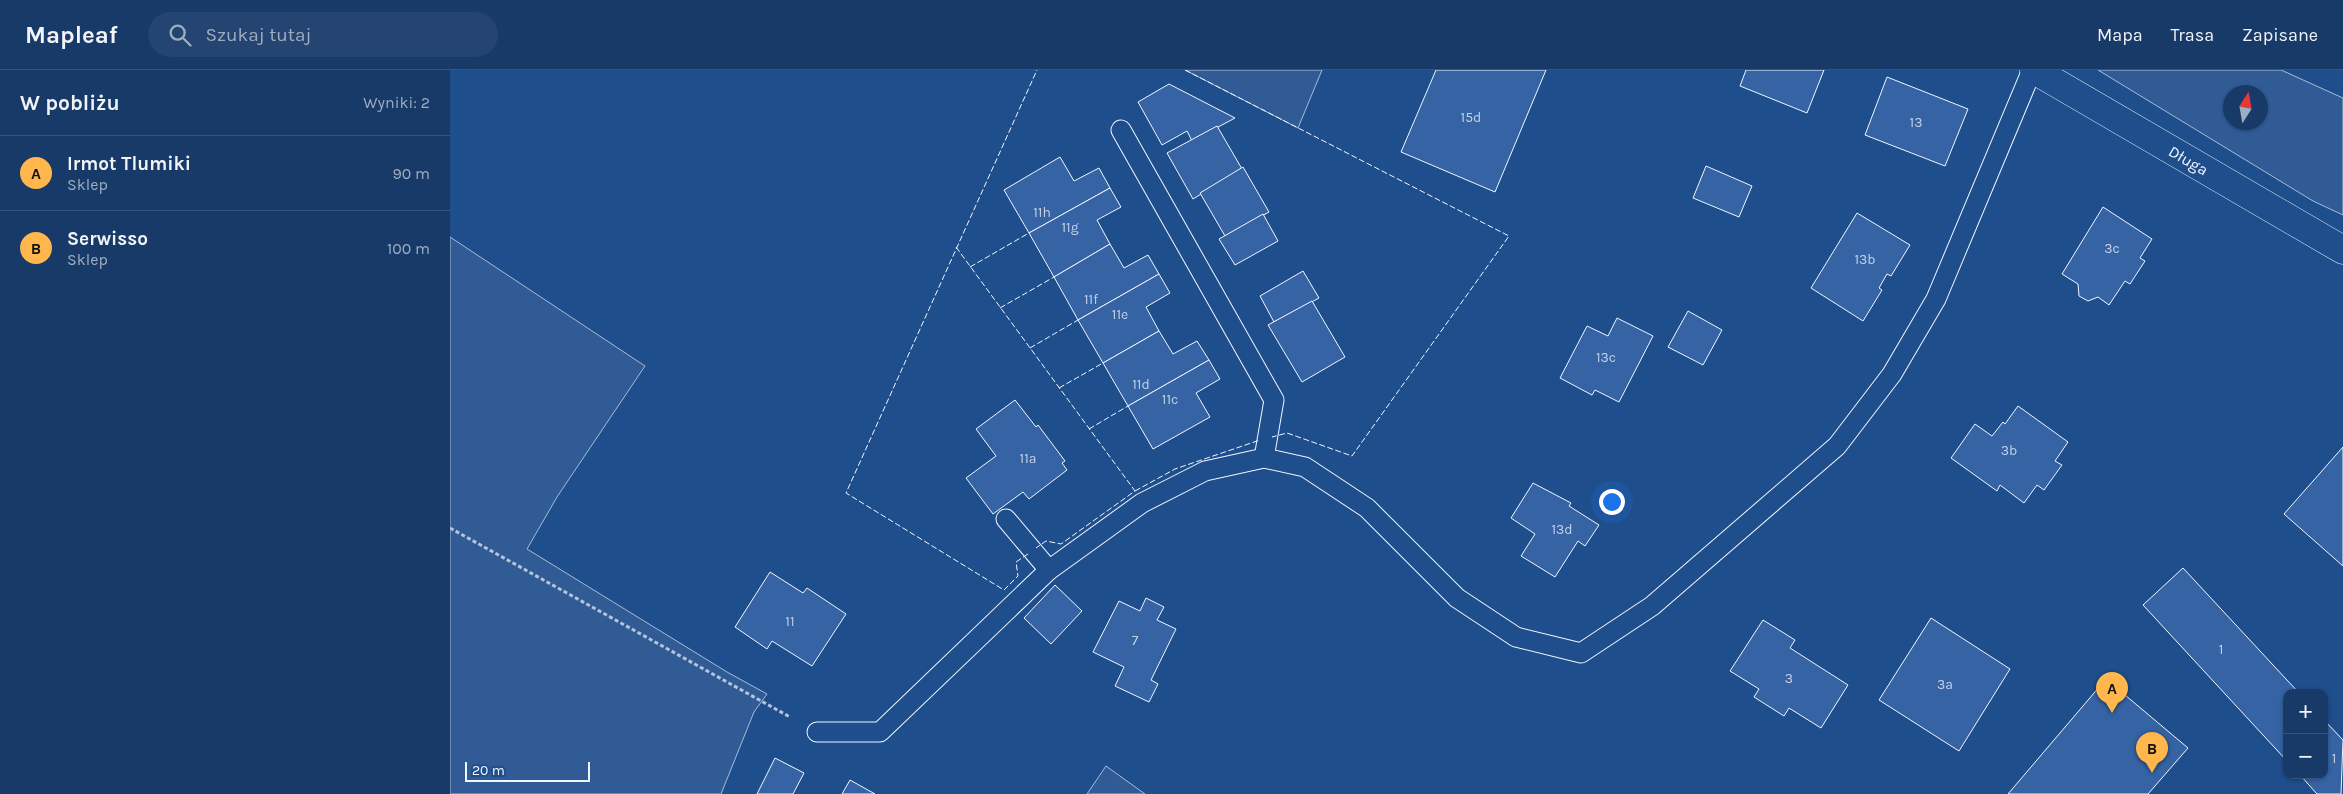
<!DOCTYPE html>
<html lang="pl">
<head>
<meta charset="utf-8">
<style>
  :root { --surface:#173a69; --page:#244571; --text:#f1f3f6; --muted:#9eadc0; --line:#36547d; --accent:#ffb74d }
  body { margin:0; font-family:Karla,sans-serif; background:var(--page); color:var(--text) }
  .controls { position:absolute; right:15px; bottom:15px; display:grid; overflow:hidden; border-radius:10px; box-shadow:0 1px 4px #0004 }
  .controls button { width:45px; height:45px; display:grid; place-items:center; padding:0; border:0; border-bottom:1px solid var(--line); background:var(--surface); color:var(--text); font:25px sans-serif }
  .compass { position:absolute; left:1773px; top:15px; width:45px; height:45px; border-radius:50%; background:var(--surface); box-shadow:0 1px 4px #0004; rotate:11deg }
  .scale { position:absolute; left:15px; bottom:12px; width:125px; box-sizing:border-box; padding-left:5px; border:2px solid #f2f6ff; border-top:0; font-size:14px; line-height:18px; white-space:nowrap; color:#f2f6ff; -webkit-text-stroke:4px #1f4e8c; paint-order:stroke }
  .you { position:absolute; left:1161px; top:431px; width:18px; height:18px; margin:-12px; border:4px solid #fff; border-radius:50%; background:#1a73e8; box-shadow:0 0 0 8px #1a73e833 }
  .badge { display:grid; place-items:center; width:32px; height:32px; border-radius:50%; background:var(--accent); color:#111; font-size:16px; font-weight:700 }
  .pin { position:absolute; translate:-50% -41px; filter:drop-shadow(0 1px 2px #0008) }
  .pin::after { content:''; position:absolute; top:26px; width:18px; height:15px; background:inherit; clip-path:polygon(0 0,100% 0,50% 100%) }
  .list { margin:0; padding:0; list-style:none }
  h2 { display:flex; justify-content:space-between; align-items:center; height:65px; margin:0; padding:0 20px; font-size:21px }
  h2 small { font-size:16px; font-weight:400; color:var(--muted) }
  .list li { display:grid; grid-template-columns:32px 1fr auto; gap:15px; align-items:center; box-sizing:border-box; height:75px; padding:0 20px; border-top:1px solid var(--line) }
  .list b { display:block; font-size:19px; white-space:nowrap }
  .list p { margin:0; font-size:16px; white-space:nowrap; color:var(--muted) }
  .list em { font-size:16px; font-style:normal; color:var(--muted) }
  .icon { flex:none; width:28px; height:28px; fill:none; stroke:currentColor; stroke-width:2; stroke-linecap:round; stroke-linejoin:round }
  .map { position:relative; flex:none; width:1893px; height:724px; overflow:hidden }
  header { display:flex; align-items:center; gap:30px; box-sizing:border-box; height:70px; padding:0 25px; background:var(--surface); border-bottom:1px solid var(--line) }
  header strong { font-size:24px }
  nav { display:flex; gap:28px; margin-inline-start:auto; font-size:18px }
  .search { width:350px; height:45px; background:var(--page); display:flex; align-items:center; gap:12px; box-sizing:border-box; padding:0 18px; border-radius:28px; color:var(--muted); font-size:19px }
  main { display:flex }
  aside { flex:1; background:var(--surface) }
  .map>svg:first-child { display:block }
  .built { fill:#305b95; stroke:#a8bbd7; fill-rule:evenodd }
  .building { fill:#3563a3; stroke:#f2f6ff }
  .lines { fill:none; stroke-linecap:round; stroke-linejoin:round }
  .service-casing { stroke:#f2f6ff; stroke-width:21 }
  .minor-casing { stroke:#f2f6ff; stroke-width:29 }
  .path { stroke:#b3c4dc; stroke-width:3; stroke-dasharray:4 2.5; stroke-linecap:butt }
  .service { stroke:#1f4e8c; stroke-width:19 }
  .minor { stroke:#1f4e8c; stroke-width:28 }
  .fence { stroke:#f2f6ff; stroke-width:1; stroke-dasharray:6 2.5; stroke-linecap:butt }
  .labels { text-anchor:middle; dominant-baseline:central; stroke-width:4; stroke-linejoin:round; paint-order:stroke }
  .number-label { font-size:14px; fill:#c3d1e8 }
  .street-label { font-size:16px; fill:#f2f6ff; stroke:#1f4e8c }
</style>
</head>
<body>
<header>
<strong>Mapleaf</strong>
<div class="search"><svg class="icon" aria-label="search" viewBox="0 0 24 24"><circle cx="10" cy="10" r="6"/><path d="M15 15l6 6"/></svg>Szukaj tutaj</div>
<nav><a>Mapa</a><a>Trasa</a><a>Zapisane</a></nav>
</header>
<main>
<aside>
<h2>W pobliżu<small>Wyniki: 2</small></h2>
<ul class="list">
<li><span class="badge">A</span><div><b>Irmot Tlumiki</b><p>Sklep</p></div><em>90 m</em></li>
<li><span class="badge">B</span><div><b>Serwisso</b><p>Sklep</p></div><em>100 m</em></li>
</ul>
</aside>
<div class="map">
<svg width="1893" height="724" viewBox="0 0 1893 724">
  <rect width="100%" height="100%" fill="#1f4e8c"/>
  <!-- built -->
  <g class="built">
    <polygon points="735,0 872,0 848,58"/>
    <path d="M 1648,0 L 1831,0 L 1893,28 L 1893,145 L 1863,131 ZM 1810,22 L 1810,52 L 1780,52 L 1780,22 Z"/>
    <polygon points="0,167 195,296 107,427 77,479 277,602 317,624 304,642 271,724 0,724"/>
    <polygon points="656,696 695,724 637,724"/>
  </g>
  <!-- building -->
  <g class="building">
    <polygon points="986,0 1096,0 1045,122 951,82"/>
    <polygon points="1296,0 1374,0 1357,43 1290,16"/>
    <polygon points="1437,7 1518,39 1495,96 1415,65"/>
    <polygon points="719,14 785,48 742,71 737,61 712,75 688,32"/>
    <polygon points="767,56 792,99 743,129 717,83"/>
    <polygon points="610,87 624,111 649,98 660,118 579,163 554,120"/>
    <polygon points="1256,96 1302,116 1289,147 1243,128"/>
    <polygon points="793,97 819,142 775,166 750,123"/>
    <polygon points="660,118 671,137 647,150 660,174 604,207 579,163"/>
    <polygon points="1653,137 1702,169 1690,188 1695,191 1680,214 1675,211 1659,235 1648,227 1638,231 1629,226 1628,214 1612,204"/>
    <polygon points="1407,143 1460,175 1441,206 1437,204 1429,218 1432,220 1413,251 1361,218"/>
    <polygon points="813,144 828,171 785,195 769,169"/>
    <polygon points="660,174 674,198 698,185 709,204 628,250 604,207"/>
    <polygon points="853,201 869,228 824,252 810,226"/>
    <polygon points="709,204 720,223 696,237 709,261 653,293 628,250"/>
    <polygon points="862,231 895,287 852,312 818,255"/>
    <polygon points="1238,241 1272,260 1253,295 1218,277"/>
    <polygon points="1167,248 1203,266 1169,332 1145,320 1142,325 1110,308 1137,256 1158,266"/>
    <polygon points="709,261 723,284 747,271 759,290 678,336 653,293"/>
    <polygon points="759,290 770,309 746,323 760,347 703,379 678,336"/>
    <polygon points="565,330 586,357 588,355 615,391 612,393 617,400 579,429 573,422 543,444 516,408 546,386 526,359"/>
    <polygon points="1568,336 1618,372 1605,391 1612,395 1594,420 1587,415 1574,433 1550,415 1547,421 1501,388 1525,354 1542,366 1553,352 1555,354"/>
    <polygon points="1893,377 1893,496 1834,444"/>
    <polygon points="1083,413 1121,433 1119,436 1149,455 1135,476 1128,471 1105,507 1071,486 1085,464 1061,448"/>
    <polygon points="1733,498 1849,623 1837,623 1837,691 1693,535"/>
    <polygon points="320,502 353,523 357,518 396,544 362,596 322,571 317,579 285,557"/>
    <polygon points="605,515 632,541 601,574 574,548"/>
    <polygon points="696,528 714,537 707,550 726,559 701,610 708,614 699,632 665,616 674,597 643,582 669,531 690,541"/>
    <polygon points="1481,548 1560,599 1509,681 1429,630"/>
    <polygon points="1313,550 1345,570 1340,578 1398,615 1371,658 1339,638 1334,646 1304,627 1309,619 1280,601"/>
    <polygon points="1656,609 1738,678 1698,724 1558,724"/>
    <polygon points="1874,650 1893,670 1891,724 1867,724 1850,705 1874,705"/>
    <polygon points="325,688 354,703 343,724 307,724"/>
    <polygon points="400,710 425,724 392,724"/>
  </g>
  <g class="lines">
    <defs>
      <g id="service">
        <polyline points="671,60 824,330 814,388"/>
        <polyline points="556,449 599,500"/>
        <polyline points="367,662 430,662 599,500 692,433 755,401 814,388 855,397 917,438 1007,528 1066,567 1131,583 1202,536 1387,376 1442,304 1486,229 1582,0"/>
      </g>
      <g id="minor">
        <path id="s1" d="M 1584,0 L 1893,180"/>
      </g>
    </defs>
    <!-- service casing -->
    <use href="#service" class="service-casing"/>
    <!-- minor casing -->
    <use href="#minor" class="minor-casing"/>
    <!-- path -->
    <polyline class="path" points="0,458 340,647"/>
    <!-- service -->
    <use href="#service" class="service"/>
    <!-- minor -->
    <use href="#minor" class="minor"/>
    <!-- fence -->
    <g class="fence">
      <polyline points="735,0 1059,166 902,386 837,363 822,367"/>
      <polyline points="506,177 685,421 611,474 596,471 586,478"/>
      <polyline points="520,197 579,163"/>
      <polyline points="550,238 604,207"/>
      <polyline points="580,278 628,250"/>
      <polyline points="609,318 653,293"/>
      <polyline points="639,359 678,336"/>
      <polyline points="685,421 725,399 810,370"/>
      <polyline points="578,484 566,492 568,506 554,520 396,423 587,0"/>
    </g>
  </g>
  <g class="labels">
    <!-- number labels -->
    <g class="number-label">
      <text x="1021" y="47">15d</text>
      <text x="1466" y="52">13</text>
      <text x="592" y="142">11h</text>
      <text x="620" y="157">11g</text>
      <text x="1662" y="178">3c</text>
      <text x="1415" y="189">13b</text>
      <text x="641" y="229">11f</text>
      <text x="670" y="244">11e</text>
      <text x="1156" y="287">13c</text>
      <text x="691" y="314">11d</text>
      <text x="720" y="329">11c</text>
      <text x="1559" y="380">3b</text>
      <text x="578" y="388">11a</text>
      <text x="1112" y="459">13d</text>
      <text x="340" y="551">11</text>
      <text x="685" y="570">7</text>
      <text x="1771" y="579">1</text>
      <text x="1339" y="608">3</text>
      <text x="1495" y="614">3a</text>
      <text x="1884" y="688">1</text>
    </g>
    <!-- street labels -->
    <g class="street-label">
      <text stroke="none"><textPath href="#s1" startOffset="179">Długa</textPath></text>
    </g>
  </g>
</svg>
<div class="controls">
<button>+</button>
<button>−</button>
</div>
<svg class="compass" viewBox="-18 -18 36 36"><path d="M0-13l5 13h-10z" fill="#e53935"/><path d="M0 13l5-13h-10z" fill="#9eadc0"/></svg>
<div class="scale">20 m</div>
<div class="you"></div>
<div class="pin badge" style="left:1662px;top:643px">A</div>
<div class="pin badge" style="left:1702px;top:703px">B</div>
</div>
</main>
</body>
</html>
